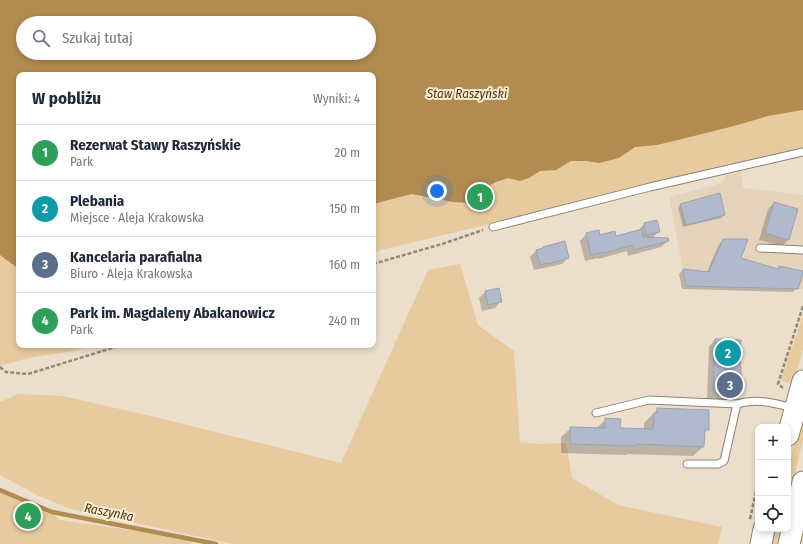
<!DOCTYPE html>
<html lang="pl">
<head>
<meta charset="utf-8">
<style>
  :root { --surface:#fff; --page:#f6f6f7; --text:#1f2937; --muted:#747a83; --line:#e0e1e3; --accent:#db2777 }
  body { margin:0; font-family:"Fira Sans Condensed",sans-serif; background:var(--page); color:var(--text) }
  .controls { position:absolute; right:12px; bottom:12px; display:grid; overflow:hidden; border-radius:8px; box-shadow:0 2px 6px #0003 }
  .controls button { width:36px; height:36px; display:grid; place-items:center; padding:0; border:0; border-bottom:1px solid var(--line); background:var(--surface); color:var(--text); font:20px sans-serif }
  .you { position:absolute; left:437px; top:191px; width:14px; height:14px; margin:-10px; border:3px solid #fff; border-radius:50%; background:#1a73e8; box-shadow:0 0 0 6px #1a73e833 }
  .badge { display:grid; place-items:center; width:26px; height:26px; border-radius:50%; background:var(--accent); color:#fff; font-size:13px; font-weight:700 }
  .pin { position:absolute; translate:-50% -50%; border:2px solid #fff; box-shadow:0 1px 4px #0006 }
  .list { margin:0; padding:0; list-style:none }
  h2 { display:flex; justify-content:space-between; align-items:center; height:52px; margin:0; padding:0 16px; font-size:17px }
  h2 small { font-size:13px; font-weight:400; color:var(--muted) }
  .list li { display:grid; grid-template-columns:26px 1fr auto; gap:12px; align-items:center; box-sizing:border-box; height:56px; padding:0 16px; border-top:1px solid var(--line) }
  .list b { display:block; font-size:15px; white-space:nowrap }
  .list p { margin:0; font-size:13px; white-space:nowrap; color:var(--muted) }
  .list em { font-size:13px; font-style:normal; color:var(--muted) }
  .icon { flex:none; width:22px; height:22px; fill:none; stroke:currentColor; stroke-width:2; stroke-linecap:round; stroke-linejoin:round }
  .map { position:relative; flex:none; width:803px; height:544px; overflow:hidden }
  .search { position:absolute; background:var(--surface); box-shadow:0 2px 6px #0003; left:16px; top:16px; width:360px; height:44px; display:flex; align-items:center; gap:10px; box-sizing:border-box; padding:0 14px; border-radius:22px; color:var(--muted); font-size:15px }
  .panel { position:absolute; background:var(--surface); box-shadow:0 2px 6px #0003; left:16px; top:72px; width:360px; height:276px; border-radius:8px }
  .map>svg:first-child { display:block }
  .built { fill:#e5d4bb }
  .green { fill:#e7ca9e; fill-rule:evenodd }
  .water { fill:#b18b50; fill-rule:evenodd }
  .shadow { fill:#0003 }
  .lines { fill:none; stroke-linecap:round; stroke-linejoin:round }
  .stream { stroke:#b18b50; stroke-width:4.5 }
  .building { fill:#b1b9cc; stroke:#9ba2b5 }
  .service-casing { stroke:#8c806f; stroke-width:9 }
  .secondary-casing { stroke:#8c806f; stroke-width:23 }
  .path { stroke:#92897c; stroke-width:2.5; stroke-dasharray:4 2; stroke-linecap:butt }
  .service { stroke:#fff; stroke-width:7 }
  .secondary { stroke:#fff; stroke-width:21 }
  .labels { text-anchor:middle; dominant-baseline:central; stroke-width:4; stroke-linejoin:round; paint-order:stroke }
  .water-label { font-size:13px; font-style:italic; fill:#523805; stroke:#f9ecd9 }
</style>
</head>
<body>
<div class="map">
<svg width="803" height="544" viewBox="0 0 803 544">
  <rect width="100%" height="100%" fill="#ebdfcc"/>
  <!-- built -->
  <polygon class="built" points="741,170 743,188 803,195 803,289 686,286 669,197 722,183 726,174"/>
  <!-- green -->
  <g class="green">
    <path d="M 0,0 L 803,0 L 803,149 L 381,250 L 373,253 L 373,75 L 19,75 L 19,345 L 95,345 L 73,351 L 29,358 L 0,366 ZM 23,23 L 369,23 L 369,53 L 23,53 Z"/>
    <polygon points="460,264 478,325 514,351 520,442 539,444 566,443 572,478 618,505 722,527 718,544 233,544 71,509 39,496 0,475 0,402 18,394 63,396 155,417 341,463 428,270"/>
    <polygon points="803,315 803,349 793,385 781,380"/>
    <polygon points="803,410 803,441 788,501 788,469"/>
    <polygon points="0,490 52,512 59,520 192,539 191,544 0,544"/>
    <polygon points="773,529 782,529 778,544 770,544"/>
  </g>
  <!-- water -->
  <path class="water" d="M 0,0 L 803,0 L 803,110 L 768,116 L 734,126 L 682,139 L 657,145 L 635,147 L 619,158 L 599,163 L 587,161 L 571,161 L 556,170 L 540,171 L 529,178 L 520,181 L 508,178 L 496,182 L 478,192 L 470,203 L 453,202 L 412,194 L 373,204 L 373,75 L 19,75 L 19,269 L 0,255 ZM 23,23 L 369,23 L 369,53 L 23,53 Z"/>
  <!-- shadow -->
  <g class="shadow">
    <polygon points="774,203 788,240 782,246 759,240 768,209"/>
    <polygon points="681,205 724,215 721,218 683,227 678,208"/>
    <polygon points="656,221 659,232 652,238 668,241 661,247 628,256 627,251 598,259 598,258 585,261 580,241 586,234 598,231 599,236 616,237 638,231 644,224"/>
    <polygon points="723,240 739,259 776,270 779,267 797,288 793,292 682,289 679,274 683,270 707,272 719,244"/>
    <polygon points="543,248 568,258 562,264 534,270 530,257 537,250 541,249"/>
    <polygon points="485,292 501,301 495,308 482,311 479,298"/>
    <polygon points="715,340 738,393 732,400 707,399 709,346"/>
    <polygon points="658,409 708,429 703,434 703,447 693,456 627,454 626,455 561,453 561,437 571,428 596,429 606,419 619,429 644,430 644,423"/>
  </g>
  <g class="lines">
    <!-- stream -->
    <polyline class="stream" points="0,490 52,512 216,544"/>
  </g>
  <!-- building -->
  <g class="building">
    <polygon points="720,193 725,215 686,225 680,204"/>
    <polygon points="774,202 798,209 789,240 765,233"/>
    <polygon points="657,220 660,232 646,235 644,223"/>
    <polygon points="642,229 643,237 668,238 669,241 634,250 633,245 604,253 604,252 591,255 586,233 599,230 600,235 615,231 616,236"/>
    <polygon points="723,239 748,239 741,258 778,269 779,266 803,271 803,274 798,289 686,286 683,269 709,272"/>
    <polygon points="565,241 569,258 547,264 547,263 540,265 536,250 543,248 543,247"/>
    <polygon points="499,288 502,302 488,305 485,291"/>
    <polygon points="715,339 741,340 740,367 741,367 741,379 739,394 713,393"/>
    <polygon points="657,408 709,410 709,430 705,430 704,447 637,444 636,446 570,444 570,427 605,428 605,418 621,419 620,428 653,429 654,413 657,413"/>
  </g>
  <g class="lines">
    <defs>
      <g id="service">
        <polyline points="493,227 650,187 803,152"/>
        <polyline points="760,248 803,250"/>
        <polyline points="596,413 649,400 737,404"/>
        <path d="M 687,464 L 718,464 L 724,461 L 737,404 C 756,398 774,403 793,408"/>
      </g>
      <g id="secondary">
        <polyline points="788,435 803,381"/>
        <polyline points="761,544 764,529"/>
        <polyline points="789,544 803,482"/>
      </g>
    </defs>
    <!-- service casing -->
    <use href="#service" class="service-casing"/>
    <!-- secondary casing -->
    <use href="#secondary" class="secondary-casing"/>
    <!-- path -->
    <g class="path">
      <polyline points="373,264 442,244 483,230"/>
      <polyline points="0,367 6,372 28,374 122,345"/>
      <polyline points="783,388 778,384 803,306"/>
      <polyline points="750,519 758,482"/>
    </g>
    <!-- service -->
    <use href="#service" class="service"/>
    <!-- secondary -->
    <use href="#secondary" class="secondary"/>
  </g>
  <g class="labels">
    <!-- water labels -->
    <g class="water-label">
      <text x="467" y="93">Staw Raszyński</text>
      <text transform="translate(109 512) rotate(11)">Raszynka</text>
    </g>
  </g>
</svg>
<div class="controls">
<button>+</button>
<button>−</button>
<button><svg class="icon" aria-label="locate" viewBox="0 0 24 24"><circle cx="12" cy="12" r="6"/><path d="M12 2v4M12 18v4M2 12h4M18 12h4"/></svg></button>
</div>
<div class="you"></div>
<div class="pin badge" style="left:480px;top:197px;background:#2e9e5b">1</div>
<div class="pin badge" style="left:728px;top:353px;background:#0f9aa8">2</div>
<div class="pin badge" style="left:730px;top:385px;background:#5c6f8a">3</div>
<div class="pin badge" style="left:28px;top:516px;background:#2e9e5b">4</div>
<div class="search"><svg class="icon" aria-label="search" viewBox="0 0 24 24"><circle cx="10" cy="10" r="6"/><path d="M15 15l6 6"/></svg>Szukaj tutaj</div>
<section class="panel">
<h2>W pobliżu<small>Wyniki: 4</small></h2>
<ul class="list">
<li><span class="badge" style="background:#2e9e5b">1</span><div><b>Rezerwat Stawy Raszyńskie</b><p>Park</p></div><em>20 m</em></li>
<li><span class="badge" style="background:#0f9aa8">2</span><div><b>Plebania</b><p>Miejsce · Aleja Krakowska</p></div><em>150 m</em></li>
<li><span class="badge" style="background:#5c6f8a">3</span><div><b>Kancelaria parafialna</b><p>Biuro · Aleja Krakowska</p></div><em>160 m</em></li>
<li><span class="badge" style="background:#2e9e5b">4</span><div><b>Park im. Magdaleny Abakanowicz</b><p>Park</p></div><em>240 m</em></li>
</ul>
</section>
</div>
</body>
</html>
